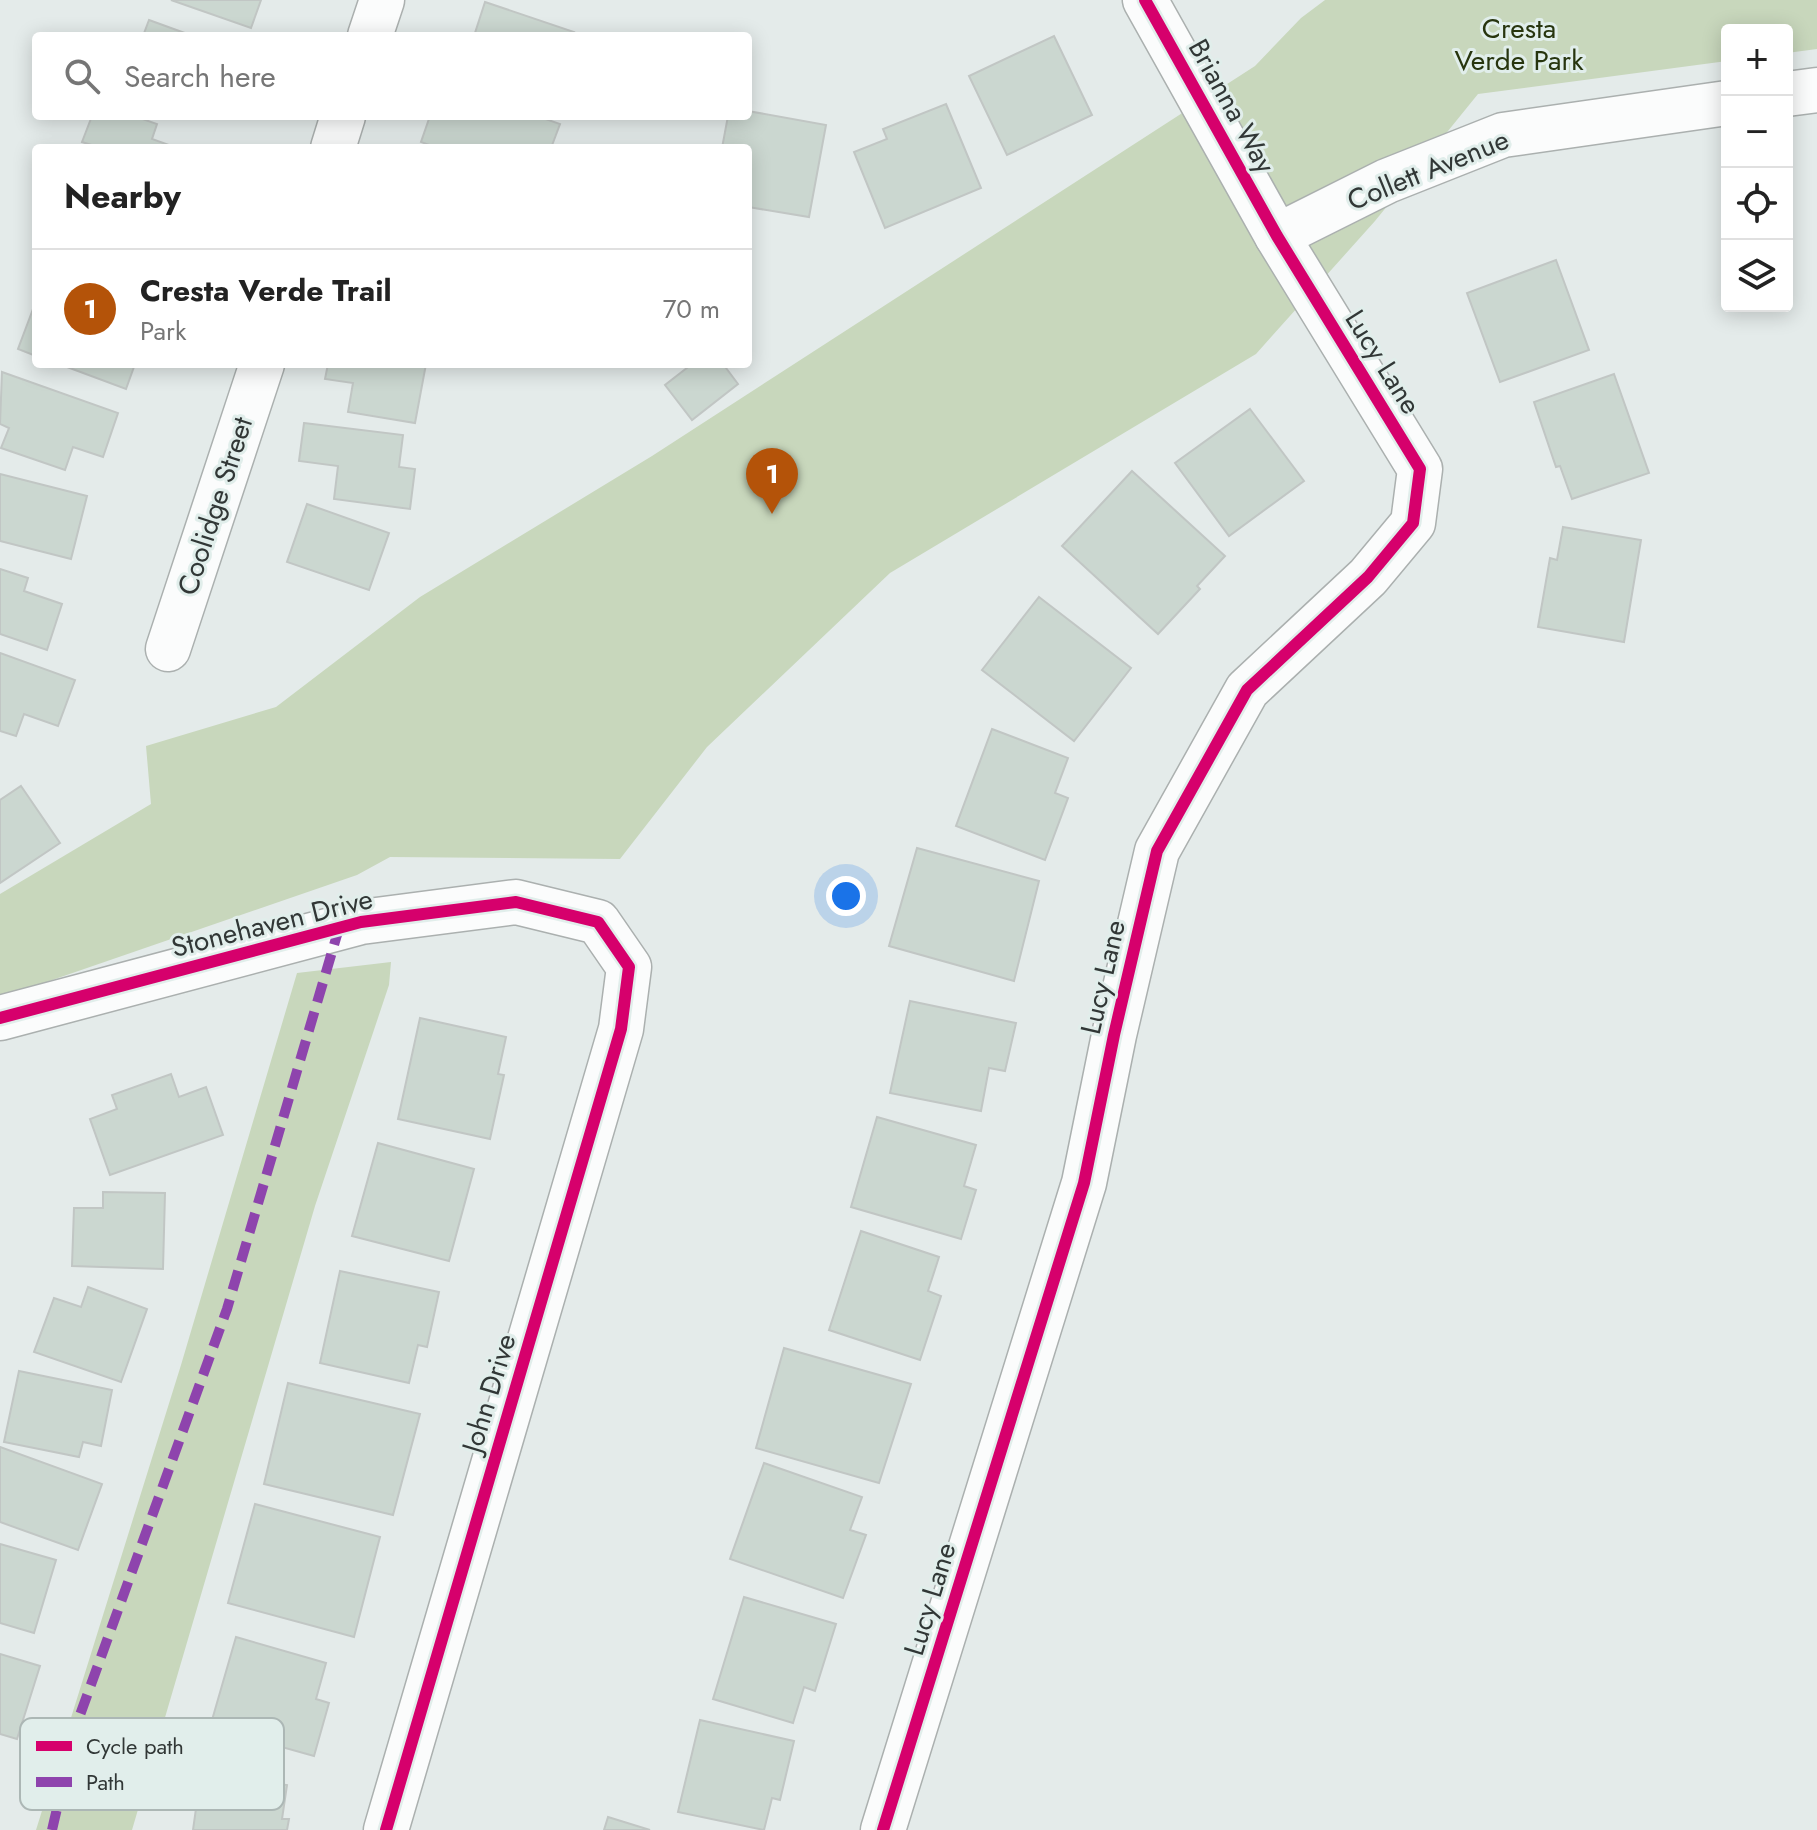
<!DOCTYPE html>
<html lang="en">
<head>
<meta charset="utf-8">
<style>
  :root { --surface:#fff; --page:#f6f6f6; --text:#222; --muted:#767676; --line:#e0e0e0; --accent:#b45309 }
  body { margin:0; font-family:Jost,sans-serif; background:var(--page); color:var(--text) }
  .controls { position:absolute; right:24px; top:24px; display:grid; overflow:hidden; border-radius:8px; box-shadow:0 4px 20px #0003 }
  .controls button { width:72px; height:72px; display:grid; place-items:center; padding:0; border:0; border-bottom:2px solid var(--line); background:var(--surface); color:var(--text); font:40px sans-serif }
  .you { position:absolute; left:846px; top:896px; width:28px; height:28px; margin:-20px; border:6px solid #fff; border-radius:50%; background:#1a73e8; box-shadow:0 0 0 12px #1a73e833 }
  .badge { display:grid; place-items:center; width:52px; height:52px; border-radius:50%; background:var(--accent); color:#fff; font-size:26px; font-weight:700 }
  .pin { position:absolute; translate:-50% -66px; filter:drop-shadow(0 2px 4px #0008) }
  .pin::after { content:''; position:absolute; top:42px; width:28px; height:24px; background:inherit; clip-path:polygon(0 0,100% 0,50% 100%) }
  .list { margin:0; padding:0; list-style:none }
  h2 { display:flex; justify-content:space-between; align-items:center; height:104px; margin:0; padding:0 32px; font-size:34px }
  h2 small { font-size:26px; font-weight:400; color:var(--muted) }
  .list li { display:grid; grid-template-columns:52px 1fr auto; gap:24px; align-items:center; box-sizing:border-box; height:120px; padding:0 32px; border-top:2px solid var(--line) }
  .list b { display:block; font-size:30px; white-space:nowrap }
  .list p { margin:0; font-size:26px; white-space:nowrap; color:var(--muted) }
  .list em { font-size:26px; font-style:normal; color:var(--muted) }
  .icon { flex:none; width:44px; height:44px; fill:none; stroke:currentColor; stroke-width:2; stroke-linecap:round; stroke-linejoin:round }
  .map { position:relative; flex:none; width:1817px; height:1830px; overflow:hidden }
  .search { position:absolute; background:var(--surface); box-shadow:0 4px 20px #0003; left:32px; top:32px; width:720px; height:88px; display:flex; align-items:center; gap:20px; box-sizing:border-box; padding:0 28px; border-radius:8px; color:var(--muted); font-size:30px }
  .panel { position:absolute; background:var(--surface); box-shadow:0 4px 20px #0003; left:32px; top:144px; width:720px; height:224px; border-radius:8px }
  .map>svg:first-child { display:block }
  .green { fill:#c8d7bc }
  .building { fill:#cbd7d0; stroke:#c1c6c4; stroke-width:2 }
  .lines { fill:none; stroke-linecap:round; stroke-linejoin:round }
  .street-casing { stroke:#abb0af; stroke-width:47 }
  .street { stroke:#fbfcfc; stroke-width:44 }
  .quiet { stroke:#8e44ad; stroke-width:10; stroke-dasharray:20 10; stroke-linecap:butt }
  .cycleway-casing { stroke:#e1eeeb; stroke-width:17 }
  .cycleway { stroke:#d6006c; stroke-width:12 }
  .labels { text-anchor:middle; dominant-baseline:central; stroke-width:6; stroke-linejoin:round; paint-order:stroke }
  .park-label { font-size:28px; fill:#27350e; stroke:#e1eeeb }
  .street-label { font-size:28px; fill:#313736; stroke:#e1eeeb }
  .key { fill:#e1eeeb; stroke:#acb7b5; stroke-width:2 }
  .key-label { font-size:22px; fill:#313736 }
</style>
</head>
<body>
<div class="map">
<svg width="1817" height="1830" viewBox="0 0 1817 1830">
  <rect width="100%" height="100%" fill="#e4ebea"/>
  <!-- green -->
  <g class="green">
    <polygon points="1325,0 1817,0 1817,49 1787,53 1787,30 1727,30 1727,61 1478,94 1375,221 1256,354 890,573 707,747 620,859 390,857 357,875 0,998 0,894 151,804 146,746 276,707 420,597 652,456 1255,66 1301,18"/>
    <polygon points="391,962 389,985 315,1206 132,1830 36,1830 181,1365 297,973"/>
  </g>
  <!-- building -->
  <g class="building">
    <polygon points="171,0 261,0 251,28"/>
    <polygon points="485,2 574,32 572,36 474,36"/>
    <polygon points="149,20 193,36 143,36"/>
    <polygon points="1054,36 1092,115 1007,155 969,76"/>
    <polygon points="946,104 981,188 885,228 854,152 887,139 883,129"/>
    <polygon points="748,111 826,125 809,217 748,207 748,148 722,148 728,116 748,116"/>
    <polygon points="92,116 134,116 157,124 152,139 177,148 101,148 82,142"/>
    <polygon points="430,116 537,116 560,124 551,148 437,148 421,142"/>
    <polygon points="1556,260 1589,350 1500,382 1467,293"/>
    <polygon points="36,301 36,356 18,349"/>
    <polygon points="59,364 135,364 126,389"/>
    <polygon points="328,364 426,364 415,423 348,412 353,383 325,379"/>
    <polygon points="692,364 723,364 738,384 692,420 665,385"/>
    <polygon points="2,372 118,413 103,457 73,447 65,470 1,448 9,428 0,424"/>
    <polygon points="1614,374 1649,473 1572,499 1560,466 1556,467 1534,402"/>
    <polygon points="1250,409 1304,481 1229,536 1175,463"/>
    <polygon points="304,423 403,435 399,467 415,469 410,509 334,499 338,466 299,461"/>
    <polygon points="1132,471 1225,556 1197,586 1200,589 1158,634 1062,546"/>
    <polygon points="0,474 87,496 71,559 0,541"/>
    <polygon points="307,504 389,533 369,590 287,562"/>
    <polygon points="1563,527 1641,540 1624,642 1538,627 1550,558 1557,560"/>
    <polygon points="0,569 28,578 24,591 62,604 47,650 0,634"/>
    <polygon points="1039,597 1131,668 1074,741 982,670"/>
    <polygon points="0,653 75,680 58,726 24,714 16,736 0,731"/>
    <polygon points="992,729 1068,758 1055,793 1068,798 1045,860 956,826"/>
    <polygon points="21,786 60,843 0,883 0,800"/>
    <polygon points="917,848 1039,881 1014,981 889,946"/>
    <polygon points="910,1001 1016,1023 1005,1071 989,1068 981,1111 890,1093"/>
    <polygon points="420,1018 506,1037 498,1074 504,1075 490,1139 398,1119"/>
    <polygon points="171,1074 179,1097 206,1087 223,1135 110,1175 90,1119 117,1109 112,1095"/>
    <polygon points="877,1117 976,1145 964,1186 976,1190 961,1239 851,1207"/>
    <polygon points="378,1143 474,1169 449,1261 352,1236"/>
    <polygon points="103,1192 165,1193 163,1269 72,1266 74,1208 103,1208"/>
    <polygon points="861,1231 939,1257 928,1291 941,1296 920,1360 829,1330"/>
    <polygon points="340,1271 439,1292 427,1347 418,1345 409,1383 320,1363"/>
    <polygon points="88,1287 147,1309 121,1382 34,1352 54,1298 81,1307"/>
    <polygon points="784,1348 911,1384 879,1483 756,1448"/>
    <polygon points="19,1371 112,1390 101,1446 83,1442 79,1457 4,1442"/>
    <polygon points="288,1383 420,1414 393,1515 264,1484"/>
    <polygon points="0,1447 102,1484 78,1550 0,1522"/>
    <polygon points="764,1463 862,1497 850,1530 866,1535 843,1598 730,1559"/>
    <polygon points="255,1504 380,1537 354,1637 228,1603"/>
    <polygon points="0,1544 56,1560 34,1633 0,1623"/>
    <polygon points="744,1597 836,1624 815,1691 804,1687 793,1723 713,1699"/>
    <polygon points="236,1637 326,1663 316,1699 329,1703 314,1756 210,1727"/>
    <polygon points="0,1654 40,1666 17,1739 0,1734"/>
    <polygon points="700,1720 794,1741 780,1800 772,1798 764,1830 678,1812"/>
    <polygon points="201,1773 287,1785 282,1819 289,1819 287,1830 193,1830"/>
    <polygon points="608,1817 650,1830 604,1830"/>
  </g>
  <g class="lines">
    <defs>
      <g id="street">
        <polyline points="370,36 382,0"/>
        <polyline points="1787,94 1817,90"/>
        <polyline points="333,148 343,116"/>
        <polyline points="1277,236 1387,181 1503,135 1727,103"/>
        <polyline points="168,649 262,364"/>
        <polyline points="0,1018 361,922 516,902 598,922 629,967 621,1029 386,1830"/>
        <polyline points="883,1830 1084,1183 1114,1035 1157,851 1247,690 1368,577 1413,523 1420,469 1277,236 1145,0"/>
      </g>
    </defs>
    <!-- street casing -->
    <use href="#street" class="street-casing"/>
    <!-- street -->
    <use href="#street" class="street"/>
    <!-- quiet -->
    <polyline class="quiet" points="52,1830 76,1726 227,1309 339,928"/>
    <defs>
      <g id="cycleway">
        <polyline points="0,1018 361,922 516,902 598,922 629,967 621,1029 386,1830"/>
        <polyline points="883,1830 1084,1183 1114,1035 1157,851 1247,690 1368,577 1413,523 1420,469 1277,236 1145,0"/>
      </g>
    </defs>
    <!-- cycleway casing -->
    <use href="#cycleway" class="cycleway-casing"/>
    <!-- cycleway -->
    <use href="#cycleway" class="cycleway"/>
  </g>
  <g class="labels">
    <!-- park labels -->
    <g class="park-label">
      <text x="1519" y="28">Cresta<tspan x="1519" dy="32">Verde Park</tspan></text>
    </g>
    <!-- street labels -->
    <g class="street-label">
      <text transform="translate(1232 106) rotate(61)">Brianna Way</text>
      <text transform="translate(1428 170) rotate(-22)">Collett Avenue</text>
      <text transform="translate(1383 362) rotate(58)">Lucy Lane</text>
      <text transform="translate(215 506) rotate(-72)">Coolidge Street</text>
      <text transform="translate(272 923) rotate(-14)">Stonehaven Drive</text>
      <text transform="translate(1103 977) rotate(-77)">Lucy Lane</text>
      <text transform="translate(489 1393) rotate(-73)">John Drive</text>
      <text transform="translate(930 1599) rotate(-73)">Lucy Lane</text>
    </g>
  </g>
  <!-- legend -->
  <rect x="20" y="1718" width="264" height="92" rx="12" class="key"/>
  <rect x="36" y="1741" width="36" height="10" fill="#d6006c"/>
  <rect x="36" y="1777" width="36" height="10" fill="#8e44ad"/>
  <g class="key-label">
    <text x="86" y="1754">Cycle path</text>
    <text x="86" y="1790">Path</text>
  </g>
</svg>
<div class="controls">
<button>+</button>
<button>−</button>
<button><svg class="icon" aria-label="locate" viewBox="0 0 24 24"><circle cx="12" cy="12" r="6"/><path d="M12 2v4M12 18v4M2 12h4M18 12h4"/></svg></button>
<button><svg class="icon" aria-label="layers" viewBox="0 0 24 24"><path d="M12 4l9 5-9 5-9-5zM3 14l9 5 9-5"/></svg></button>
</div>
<div class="you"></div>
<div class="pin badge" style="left:772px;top:514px">1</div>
<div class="search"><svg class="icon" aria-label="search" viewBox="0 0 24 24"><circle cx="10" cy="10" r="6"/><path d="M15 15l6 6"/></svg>Search here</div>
<section class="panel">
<h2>Nearby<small></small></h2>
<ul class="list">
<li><span class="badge">1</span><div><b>Cresta Verde Trail</b><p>Park</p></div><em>70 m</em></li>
</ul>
</section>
</div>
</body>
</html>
